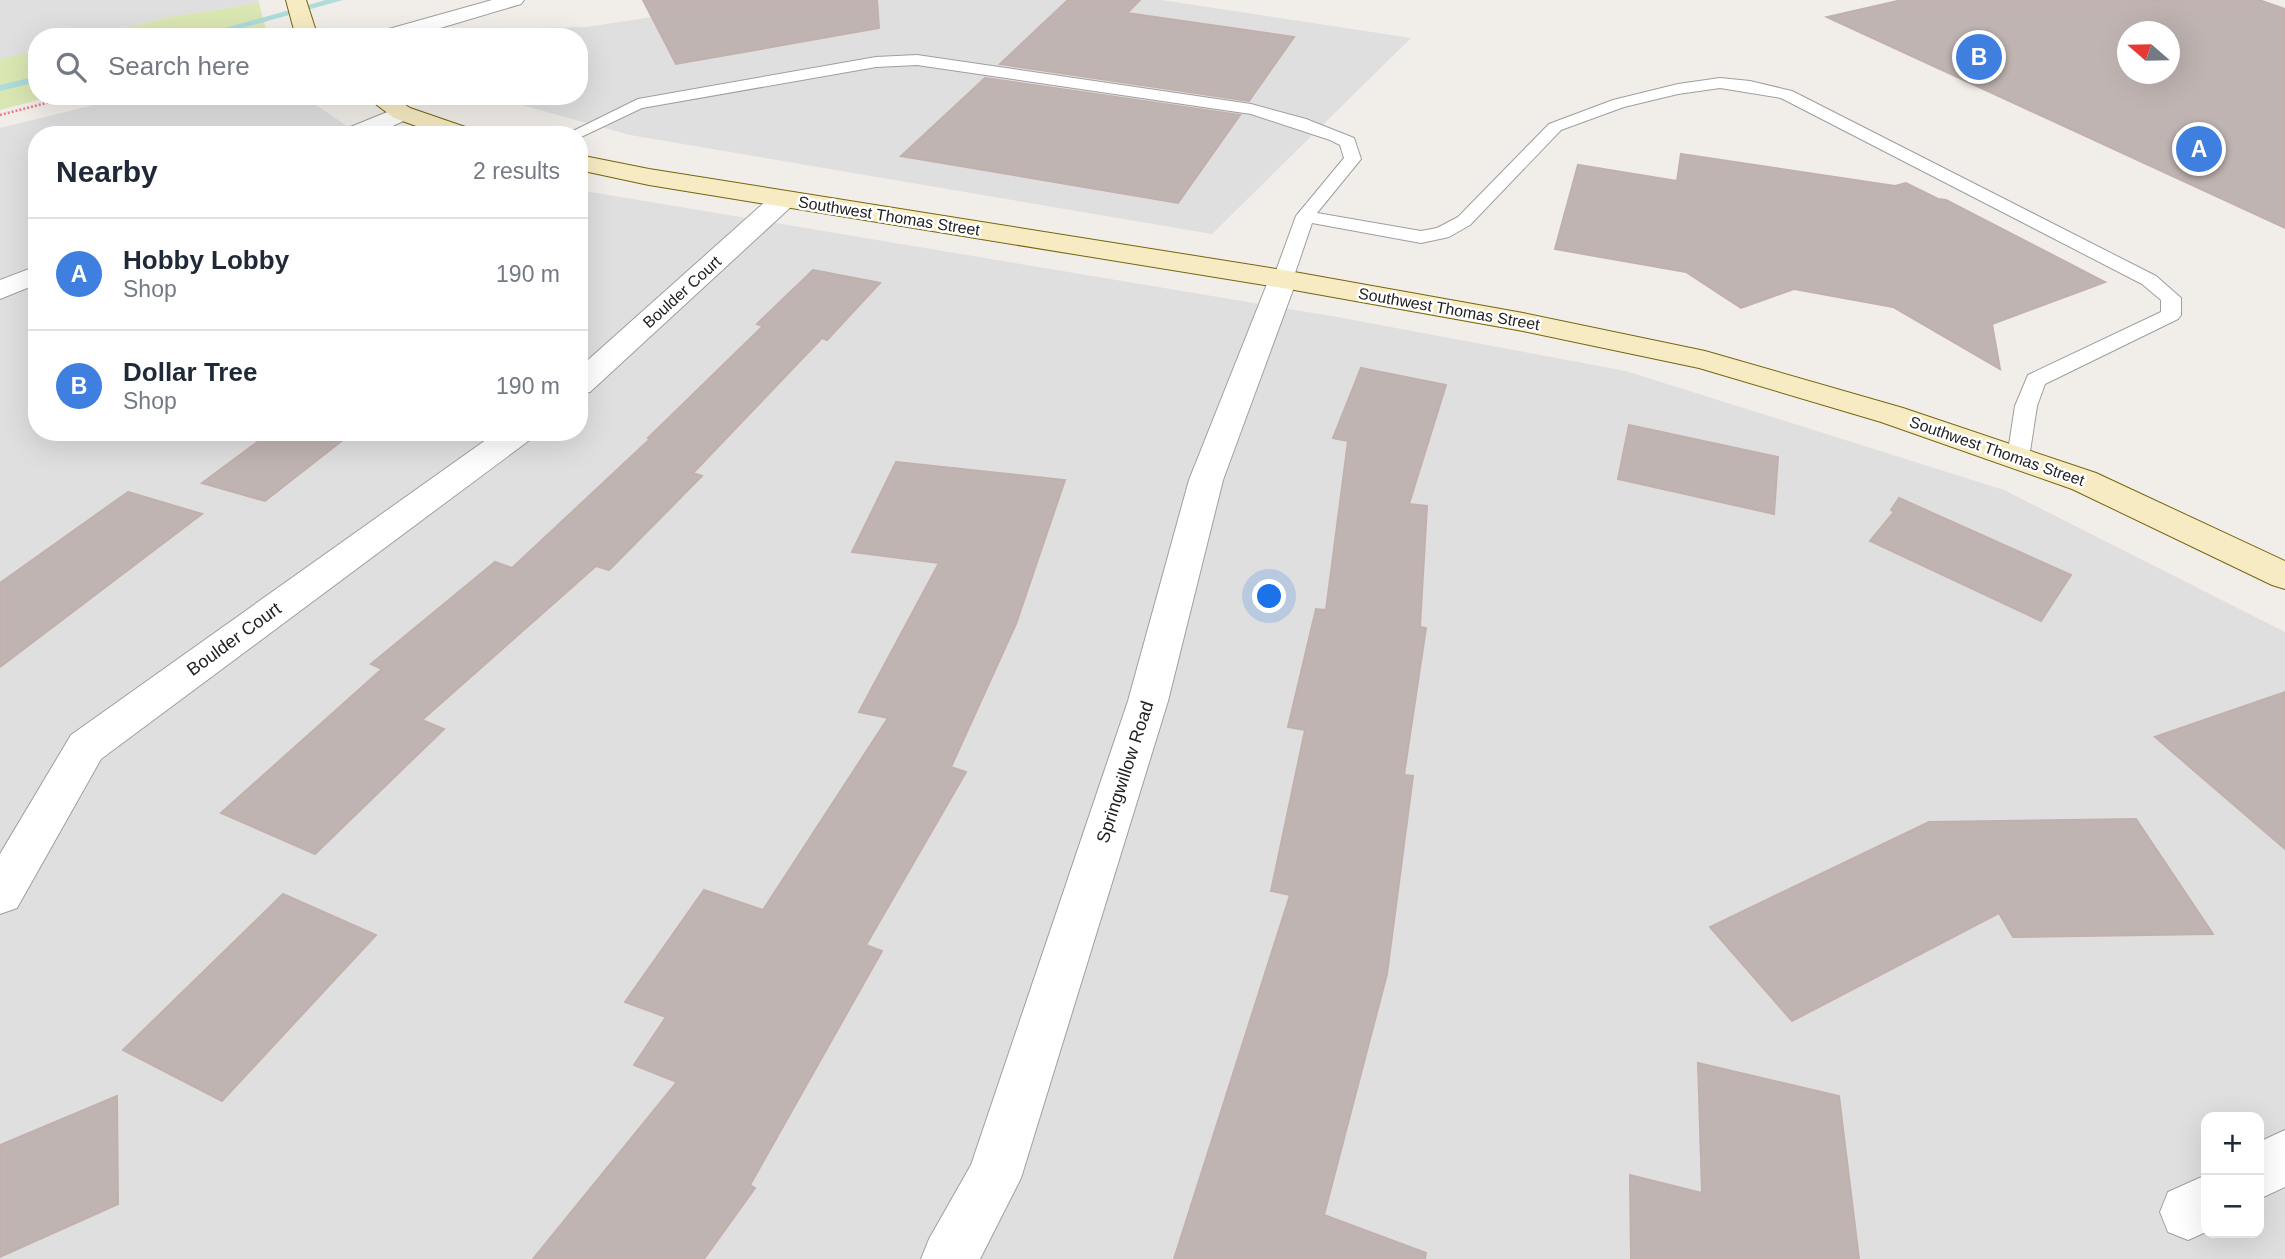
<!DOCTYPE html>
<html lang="en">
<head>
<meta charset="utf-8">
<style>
  :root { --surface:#fff; --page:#f6f6f7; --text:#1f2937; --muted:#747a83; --line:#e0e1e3; --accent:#c70d3e }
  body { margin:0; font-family:Helvetica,sans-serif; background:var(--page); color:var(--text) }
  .controls { position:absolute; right:21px; bottom:21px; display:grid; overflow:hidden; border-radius:14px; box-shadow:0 7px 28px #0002 }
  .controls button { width:63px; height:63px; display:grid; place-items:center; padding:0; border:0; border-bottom:2px solid var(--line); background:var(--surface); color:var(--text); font:35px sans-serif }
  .compass { position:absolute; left:2117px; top:21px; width:63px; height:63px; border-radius:50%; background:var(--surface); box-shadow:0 7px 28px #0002; rotate:290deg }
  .you { position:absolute; left:1270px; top:597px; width:24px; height:24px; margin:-18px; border:5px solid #fff; border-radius:50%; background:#1a73e8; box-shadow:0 0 0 10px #1a73e833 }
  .badge { display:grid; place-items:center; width:46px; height:46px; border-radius:50%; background:var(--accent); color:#fff; font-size:23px; font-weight:700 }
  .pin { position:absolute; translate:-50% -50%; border:4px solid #fff; box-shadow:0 2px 7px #0006 }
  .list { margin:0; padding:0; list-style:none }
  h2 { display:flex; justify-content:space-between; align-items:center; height:91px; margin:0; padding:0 28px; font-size:30px }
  h2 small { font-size:23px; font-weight:400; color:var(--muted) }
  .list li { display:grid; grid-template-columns:46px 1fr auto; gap:21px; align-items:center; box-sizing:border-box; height:112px; padding:0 28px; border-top:2px solid var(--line) }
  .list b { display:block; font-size:26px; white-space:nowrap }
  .list p { margin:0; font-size:23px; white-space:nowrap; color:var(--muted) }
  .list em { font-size:23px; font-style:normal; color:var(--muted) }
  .icon { flex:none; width:38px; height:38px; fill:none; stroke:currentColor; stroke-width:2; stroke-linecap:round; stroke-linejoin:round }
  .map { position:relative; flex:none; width:2285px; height:1259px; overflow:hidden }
  .search { position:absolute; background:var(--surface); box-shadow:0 7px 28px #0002; left:28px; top:28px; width:560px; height:77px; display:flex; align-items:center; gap:18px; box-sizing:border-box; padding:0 24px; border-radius:28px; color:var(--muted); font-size:26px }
  .panel { position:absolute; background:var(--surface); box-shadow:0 7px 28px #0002; left:28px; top:126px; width:560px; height:315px; border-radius:28px }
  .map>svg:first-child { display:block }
  .residential { fill:#e0dfdf; fill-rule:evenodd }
  .grass { fill:#dae7b3 }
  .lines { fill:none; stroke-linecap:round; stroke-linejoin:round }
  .stream { fill:#addcda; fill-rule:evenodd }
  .building { fill:#bfb4b2; stroke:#c2b0ac; stroke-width:2; fill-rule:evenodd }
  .lane-casing { stroke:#9f9f9f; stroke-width:2 }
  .street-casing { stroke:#9f9f9f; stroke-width:2 }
  .secondary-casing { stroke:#75650c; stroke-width:2 }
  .path { stroke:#f27a8d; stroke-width:2.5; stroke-dasharray:2 2; stroke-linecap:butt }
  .lane { fill:#fff; fill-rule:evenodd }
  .street { fill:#fff; fill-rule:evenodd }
  .secondary { fill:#f6ebc2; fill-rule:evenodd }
  .labels { text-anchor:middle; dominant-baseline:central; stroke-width:5; stroke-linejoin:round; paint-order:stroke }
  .far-street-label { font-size:16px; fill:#222; stroke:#fff }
  .street-label { font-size:18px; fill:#222; stroke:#fff }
</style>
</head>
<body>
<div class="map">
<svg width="2285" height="1259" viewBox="0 0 2285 1259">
  <rect width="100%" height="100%" fill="#f1ede9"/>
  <!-- residential -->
  <g class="residential">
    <polygon points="0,0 259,0 259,3 170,17 89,37 37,37 37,50 0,59"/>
    <polygon points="762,0 1161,0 1411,38 1212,234 630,135 489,96 579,96 579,37 469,37 493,29 587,27"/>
    <path d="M 131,96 L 303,96 L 360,135 L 37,135 L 37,432 L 579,432 L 579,190 L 1337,317 L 1626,371 L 2004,490 L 2285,632 L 2285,1259 L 0,1259 L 0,128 ZM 2206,1117 L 2259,1117 L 2259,1233 L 2206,1233 Z"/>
  </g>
  <!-- grass -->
  <g class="grass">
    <polygon points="259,3 268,37 89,37 170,17"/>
    <polygon points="37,50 37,96 53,96 0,110 0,59"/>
  </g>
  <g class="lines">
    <!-- stream -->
    <g class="stream">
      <polygon points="326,0 343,0 210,37 192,37"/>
      <polygon points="37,76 37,82 0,91 0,85"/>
    </g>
  </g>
  <!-- building -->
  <g class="building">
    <polygon points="643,0 877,0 879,28 676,64"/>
    <polygon points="1068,0 1140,0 1127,13 1294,37 1249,101 1000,64"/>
    <path d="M 1902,0 L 2259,0 L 2285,9 L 2285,228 L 1827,17 ZM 2127,32 L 2169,32 L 2169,74 L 2127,74 Z"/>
    <polygon points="985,78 1240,115 1178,203 901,156"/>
    <polygon points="1681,154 1895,186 1906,183 1938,199 1946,200 2105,282 1992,324 2000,369 1893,307 1794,289 1741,308 1686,272 1555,249 1578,165 1677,181"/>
    <polygon points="813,270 880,283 827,340 822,338 693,473 702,476 609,570 596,566 422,720 444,729 315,854 221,813 382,669 371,664 495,562 512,568 650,439 648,438 763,326 757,324"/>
    <polygon points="1361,368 1446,385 1409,504 1427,506 1420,627 1426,628 1404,775 1413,776 1387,974 1324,1215 1426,1253 1425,1259 1174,1259 1290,895 1271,891 1305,730 1288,727 1316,609 1326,610 1348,441 1333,438"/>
    <polygon points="1629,425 1778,457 1774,514 1618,479"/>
    <polygon points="271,432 353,432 265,501 202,483"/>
    <polygon points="896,462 1065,480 1016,624 951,767 966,772 866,945 882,951 750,1185 755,1188 704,1259 533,1259 677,1082 634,1065 666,1017 625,1002 704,890 763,910 888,718 859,712 939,563 852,552"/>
    <polygon points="128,492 202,514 0,667 0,583"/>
    <polygon points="1899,498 2071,575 2041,621 1870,541 1894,512 1891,510"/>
    <polygon points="2285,692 2285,849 2155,737"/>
    <polygon points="2136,819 2213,934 2013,937 1999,913 1792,1021 1710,927 1929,822"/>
    <polygon points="283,894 376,935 222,1101 123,1050"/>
    <polygon points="1698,1063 1839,1096 1859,1259 1631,1259 1630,1175 1702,1193"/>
    <polygon points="117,1096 118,1204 0,1257 0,1145"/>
  </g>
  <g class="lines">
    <defs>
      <polygon id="lane" points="917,55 1251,104 1306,119 1354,138 1361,159 1317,213 1421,231 1437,228 1458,217 1549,124 1613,100 1678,84 1720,78 1750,81 1792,91 2156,276 2181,298 2181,315 2178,319 2045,384 2037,406 2029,458 2026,463 2010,463 2007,458 2015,406 2028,375 2161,312 2161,300 2142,284 1781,98 1720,88 1678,94 1624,107 1561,130 1470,225 1449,237 1421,243 1312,223 1293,279 1283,285 1273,279 1296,216 1344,158 1340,145 1330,140 1251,114 917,65 876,67 642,108 579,138 579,135 565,135 638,99 876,57"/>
      <g id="street">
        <polygon points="492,0 524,0 521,4 410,37 375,37 378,32"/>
        <polygon points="402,106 410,108 414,113 410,118 373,135 340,135 343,130"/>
        <polygon points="784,191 793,193 797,199 793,205 590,392 579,394 579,368 775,193"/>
        <polygon points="37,266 37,284 0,299 0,280"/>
        <polygon points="1283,270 1293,273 1297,279 1223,480 1168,701 1021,1178 980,1259 921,1259 929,1239 971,1165 1128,701 1189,480 1269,279 1273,273"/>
        <polygon points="497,432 535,432 531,439 101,759 17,908 0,914 0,854 71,735"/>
        <polygon points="2285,1130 2285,1187 2259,1199 2259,1142"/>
        <polygon points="2206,1175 2206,1232 2188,1240 2168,1232 2160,1212 2168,1192"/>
      </g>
      <g id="secondary">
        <polygon points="286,0 306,0 315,28 323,37 300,37 294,30"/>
        <polygon points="365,96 392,96 410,108 474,130 477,135 441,135 394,118"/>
        <polygon points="579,155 649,169 1283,270 1523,313 1705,351 1903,408 2096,473 2285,561 2285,589 2272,585 2072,489 1881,422 1699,368 1523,331 1283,288 649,185 579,170"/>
      </g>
    </defs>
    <!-- lane casing -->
    <use href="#lane" class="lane-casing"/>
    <!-- street casing -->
    <use href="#street" class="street-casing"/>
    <!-- secondary casing -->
    <use href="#secondary" class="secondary-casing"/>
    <!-- path -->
    <polyline class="path" points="0,115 74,96"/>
    <!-- lane -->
    <use href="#lane" class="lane"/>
    <!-- street -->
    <use href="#street" class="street"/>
    <!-- secondary -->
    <use href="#secondary" class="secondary"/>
  </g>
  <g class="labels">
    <!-- far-street labels -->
    <g class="far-street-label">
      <text transform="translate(889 216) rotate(9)">Southwest Thomas Street</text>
      <text transform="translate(682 292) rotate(-42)">Boulder Court</text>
      <text transform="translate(1449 309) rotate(10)">Southwest Thomas Street</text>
      <text transform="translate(1997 451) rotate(19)">Southwest Thomas Street</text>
    </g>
    <!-- street labels -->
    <g class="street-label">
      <text transform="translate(234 639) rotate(-36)">Boulder Court</text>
      <text transform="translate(1125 772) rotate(-72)">Springwillow Road</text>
    </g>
  </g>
</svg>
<div class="controls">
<button>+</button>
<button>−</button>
</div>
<svg class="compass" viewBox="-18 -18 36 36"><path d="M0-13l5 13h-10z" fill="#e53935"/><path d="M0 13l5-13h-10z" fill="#747a83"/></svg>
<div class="you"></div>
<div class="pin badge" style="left:2199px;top:149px;background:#3f7fe0">A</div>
<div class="pin badge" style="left:1979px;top:57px;background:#3f7fe0">B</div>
<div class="search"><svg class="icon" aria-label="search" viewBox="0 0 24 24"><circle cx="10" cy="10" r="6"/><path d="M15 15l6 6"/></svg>Search here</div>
<section class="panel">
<h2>Nearby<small>2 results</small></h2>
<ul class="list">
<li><span class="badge" style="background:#3f7fe0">A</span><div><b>Hobby Lobby</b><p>Shop</p></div><em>190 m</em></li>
<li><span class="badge" style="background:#3f7fe0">B</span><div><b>Dollar Tree</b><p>Shop</p></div><em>190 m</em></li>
</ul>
</section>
</div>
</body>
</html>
